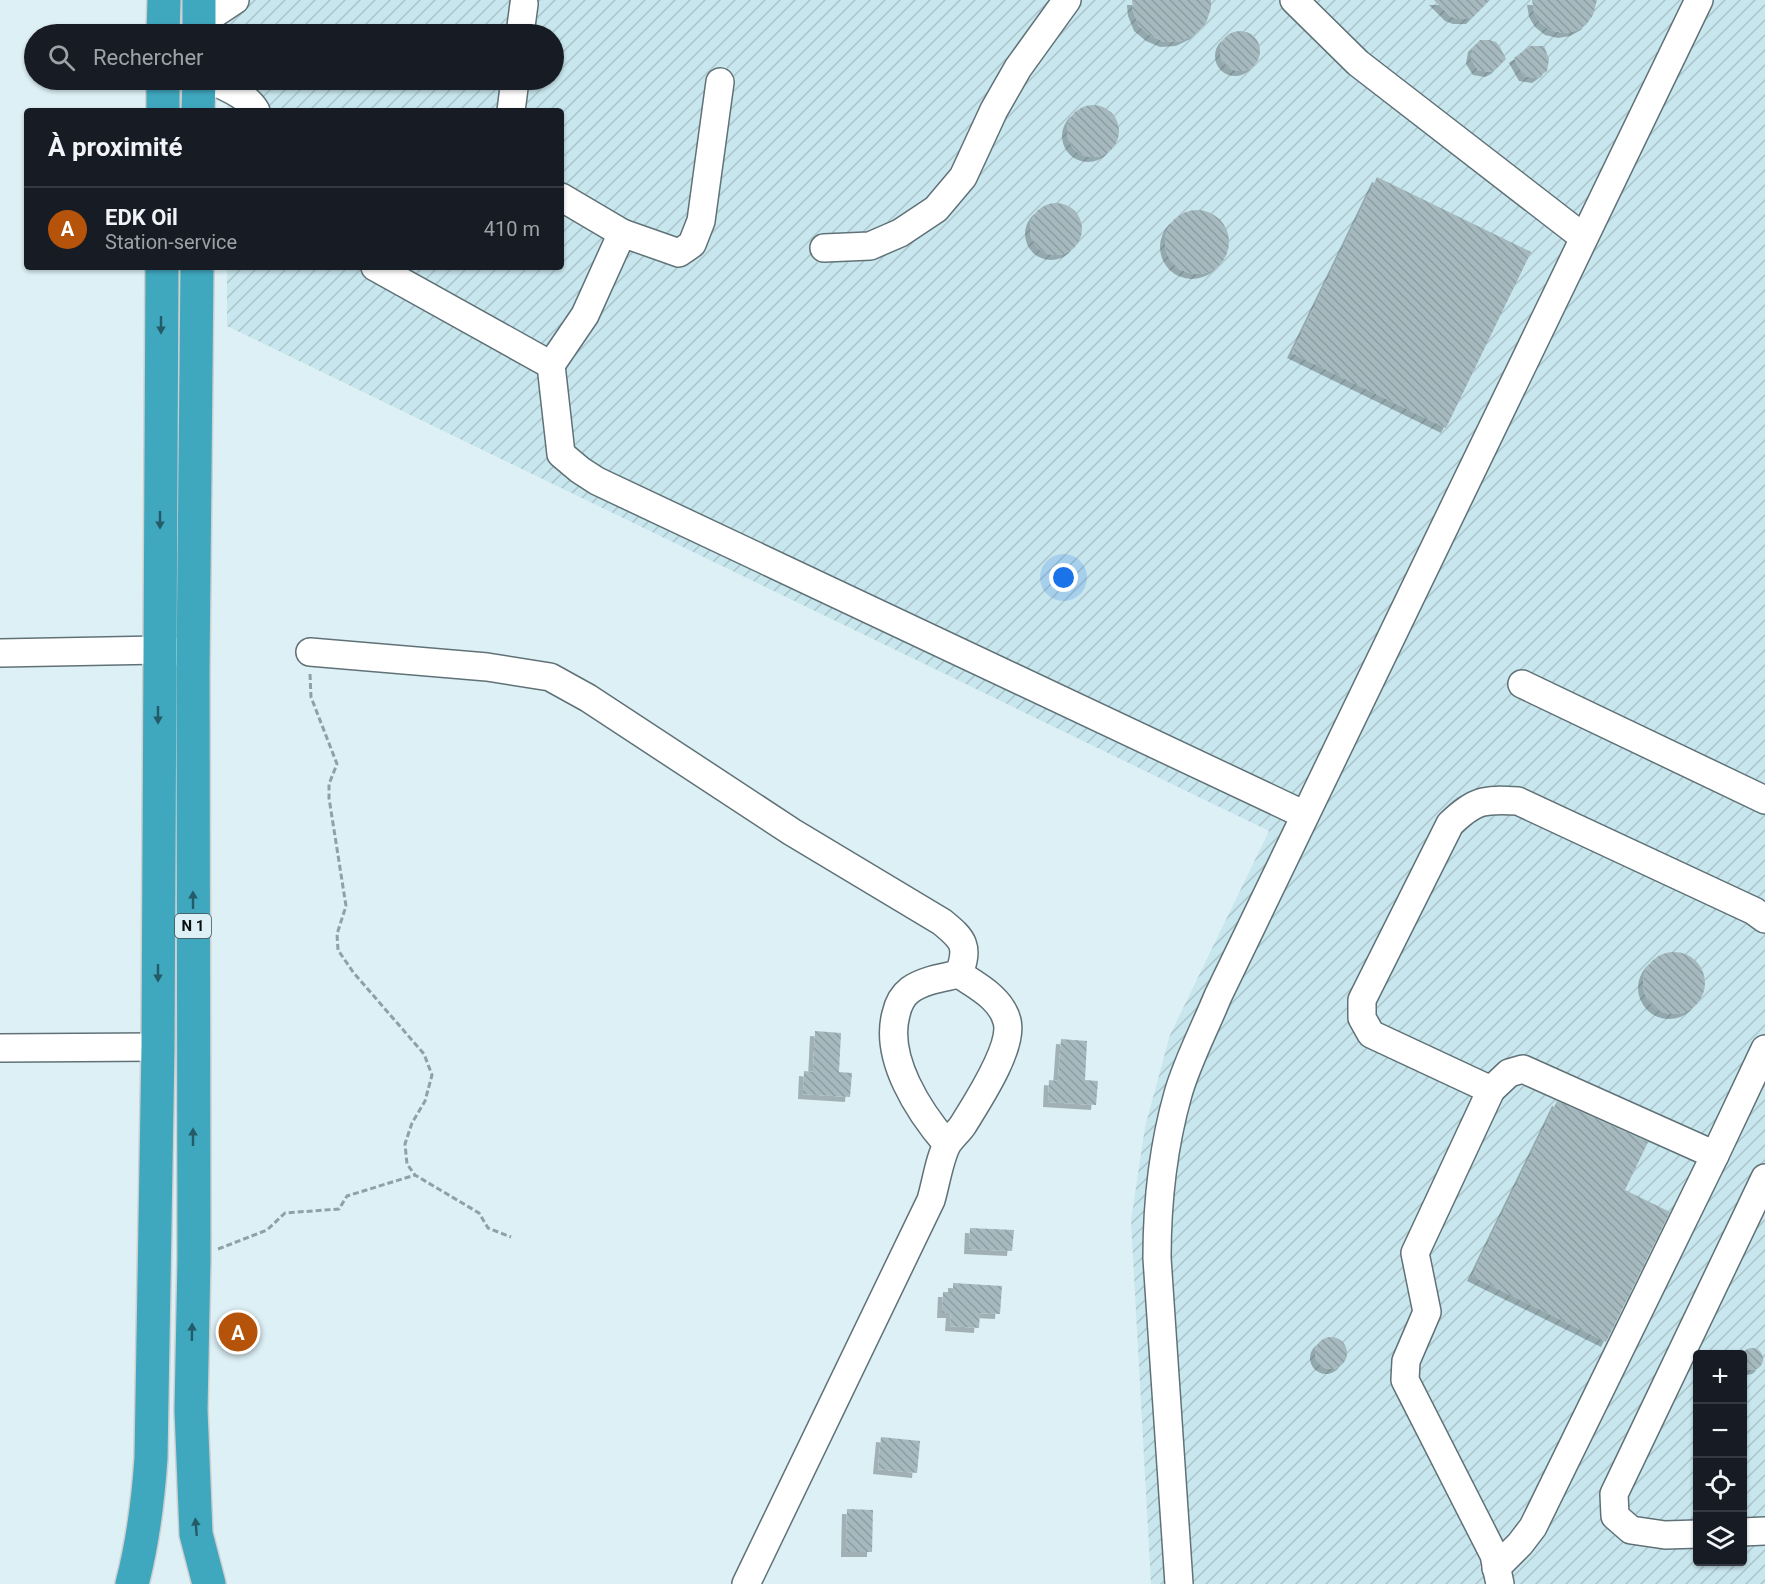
<!DOCTYPE html>
<html lang="fr">
<head>
<meta charset="utf-8">
<style>
  :root { --surface:#171b24; --page:#242831; --text:#f1f3f6; --muted:#9ea1a6; --line:#363941; --accent:#b45309 }
  body { margin:0; font-family:Roboto,sans-serif; background:var(--page); color:var(--text) }
  .controls { position:absolute; right:18px; bottom:18px; display:grid; overflow:hidden; border-radius:6px; box-shadow:0 2px 4px #0004 }
  .controls button { width:54px; height:54px; display:grid; place-items:center; padding:0; border:0; border-bottom:2px solid var(--line); background:var(--surface); color:var(--text); font:30px sans-serif }
  .you { position:absolute; left:1064px; top:578px; width:21px; height:21px; margin:-15px; border:4px solid #fff; border-radius:50%; background:#1a73e8; box-shadow:0 0 0 9px #1a73e833 }
  .badge { display:grid; place-items:center; width:39px; height:39px; border-radius:50%; background:var(--accent); color:#fff; font-size:20px; font-weight:700 }
  .pin { position:absolute; translate:-50% -50%; border:3px solid #fff; box-shadow:0 2px 6px #0006 }
  .list { margin:0; padding:0; list-style:none }
  h2 { display:flex; justify-content:space-between; align-items:center; height:78px; margin:0; padding:0 24px; font-size:26px }
  h2 small { font-size:20px; font-weight:400; color:var(--muted) }
  .list li { display:grid; grid-template-columns:39px 1fr auto; gap:18px; align-items:center; box-sizing:border-box; height:84px; padding:0 24px; border-top:2px solid var(--line) }
  .list b { display:block; font-size:22px; white-space:nowrap }
  .list p { margin:0; font-size:20px; white-space:nowrap; color:var(--muted) }
  .list em { font-size:20px; font-style:normal; color:var(--muted) }
  .icon { flex:none; width:33px; height:33px; fill:none; stroke:currentColor; stroke-width:2; stroke-linecap:round; stroke-linejoin:round }
  .map { position:relative; flex:none; width:1765px; height:1584px; overflow:hidden }
  .search { position:absolute; background:var(--surface); box-shadow:0 2px 4px #0004; left:24px; top:24px; width:540px; height:66px; display:flex; align-items:center; gap:15px; box-sizing:border-box; padding:0 21px; border-radius:33px; color:var(--muted); font-size:22px }
  .panel { position:absolute; background:var(--surface); box-shadow:0 2px 4px #0004; left:24px; top:108px; width:540px; height:162px; border-radius:6px }
  .map>svg:first-child { display:block }
  .industrial { fill:url(#industrial-furrows); fill-rule:evenodd }
  .building { fill:url(#building-back-hatch); filter:url(#shadow) }
  .lines { fill:none; stroke-linecap:round; stroke-linejoin:round }
  .minor-casing { stroke:#607277; stroke-width:30 }
  .highway-casing { stroke:#cecfcf; stroke-width:36 }
  .path { stroke:#91a0a4; stroke-width:3; stroke-dasharray:6 3; stroke-linecap:butt }
  .minor { stroke:#fff; stroke-width:27 }
  .highway { stroke:#3fa7be; stroke-width:33 }
  .oneway { fill:#245b68 }
  .labels { text-anchor:middle; dominant-baseline:central; stroke-width:5; stroke-linejoin:round; paint-order:stroke }
  .shield { fill:#dcf0f5; stroke:#485255; stroke-width:1.5 }
  .shield-label { font-size:15px; font-weight:bold; fill:#080f11 }
</style>
</head>
<body>
<div class="map">
<svg width="1765" height="1584" viewBox="0 0 1765 1584">
  <defs>
    <pattern id="industrial-furrows" width="10" height="10" patternUnits="userSpaceOnUse" patternTransform="scale(1.5)"><rect width="10" height="10" fill="#c8e6ed"/><path d="M-1 1l2-2M0 10L10 0M9 11l2-2" fill="none" stroke="#aac4ca"/></pattern>
    <pattern id="building-back-hatch" width="6" height="6" patternUnits="userSpaceOnUse" patternTransform="scale(1.5)"><rect width="6" height="6" fill="#a5b9be"/><path d="M-1 5l2 2M0 0l6 6M5-1l2 2" fill="none" stroke="#8d9ea2"/></pattern>
    <filter id="shadow"><feDropShadow dx="-5" dy="5" stdDeviation="0" flood-color="#0004"/></filter>
  </defs>
  <rect width="100%" height="100%" fill="#dcf0f5"/>
  <!-- industrial -->
  <path class="industrial" d="M 228,0 L 1765,0 L 1765,1584 L 1151,1584 L 1131,1221 L 1145,1127 L 1170,1035 L 1269,831 L 227,326 L 227,267 L 561,267 L 561,111 L 227,111 L 228,80 L 554,80 L 554,34 L 228,34 ZM 1698,1354 L 1742,1354 L 1742,1562 L 1698,1562 Z"/>
  <!-- building -->
  <g class="building">
    <polygon points="1132,0 1211,0 1211,8 1206,23 1195,34 1181,41 1165,42 1151,36 1139,26 1133,11"/>
    <polygon points="1434,0 1490,0 1471,19 1458,19 1450,16"/>
    <polygon points="1532,0 1597,0 1593,15 1586,25 1575,31 1563,33 1550,30 1540,22 1534,12"/>
    <circle cx="1240" cy="51" r="20"/>
    <polygon points="1480,40 1490,40 1496,42 1500,47 1506,59 1496,69 1490,72 1478,70 1471,59 1473,47"/>
    <polygon points="1530,46 1544,46 1549,59 1547,71 1537,78 1524,76 1514,58"/>
    <circle cx="1093" cy="131" r="26"/>
    <polygon points="1377,177 1531,252 1446,428 1292,353"/>
    <circle cx="1056" cy="229" r="26"/>
    <circle cx="1197" cy="242" r="32"/>
    <circle cx="1674" cy="983" r="31"/>
    <polygon points="815,1031 841,1033 839,1072 852,1073 850,1097 803,1094 804,1071 813,1072"/>
    <polygon points="1061,1039 1087,1041 1085,1080 1098,1081 1096,1105 1048,1102 1049,1080 1058,1081"/>
    <polygon points="1557,1101 1648,1142 1625,1190 1670,1212 1606,1342 1472,1276"/>
    <polygon points="970,1228 1014,1230 1012,1251 969,1249"/>
    <polygon points="953,1283 1002,1286 1000,1314 980,1313 979,1328 950,1326 951,1313 942,1313 943,1292 953,1292"/>
    <circle cx="1331" cy="1353" r="16"/>
    <circle cx="1752" cy="1359" r="11"/>
    <polygon points="881,1437 920,1441 917,1473 878,1469"/>
    <polygon points="847,1509 873,1510 872,1552 846,1552"/>
  </g>
  <g class="lines">
    <defs>
      <g id="minor">
        <polyline points="1294,0 1358,63 1583,237"/>
        <polyline points="199,24 235,0"/>
        <polyline points="520,34 524,4"/>
        <path d="M 211,80 C 227,88 247,95 256,111"/>
        <polyline points="511,111 515,80"/>
        <polyline points="561,197 622,233"/>
        <polyline points="824,248 870,246 900,233 936,209 963,177 994,110 1018,68 1067,0"/>
        <polyline points="375,267 551,365 561,454 580,470 597,481 1305,815"/>
        <polyline points="551,365 585,315 622,233 679,253 692,244 701,221 720,82"/>
        <path d="M 310,652 L 487,667 L 550,677 L 588,698 L 792,832 L 942,922 C 964,940 969,946 959,974"/>
        <polyline points="0,653 159,650 179,652"/>
        <polyline points="1522,684 1765,800"/>
        <polyline points="0,1048 158,1047"/>
        <polyline points="1491,1090 1509,1073 1523,1069 1715,1155"/>
        <polyline points="1742,1532 1765,1531"/>
        <polyline points="1698,1534 1665,1535 1631,1530 1615,1516 1614,1494 1765,1178"/>
        <polyline points="1496,1568 1520,1544 1533,1527 1715,1155 1765,1049"/>
        <path d="M 746,1584 L 931,1200 C 936,1183 940,1156 948,1143 C 953,1136 959,1131 963,1125 C 977,1102 1014,1047 1007,1021 C 1001,998 977,986 959,974 C 942,978 924,980 910,990 C 902,996 898,1005 896,1014 C 884,1058 919,1112 947,1144"/>
        <path d="M 1179,1584 L 1157,1258 C 1157,1203 1163,1147 1178,1094 C 1187,1062 1205,1028 1218,996 L 1699,0"/>
        <path d="M 1500,1584 L 1494,1555 L 1405,1380 L 1406,1361 L 1427,1312 L 1415,1253 L 1491,1090 L 1371,1034 L 1362,1018 L 1362,1000 L 1450,824 C 1475,800 1483,799 1518,801 L 1754,911 L 1765,919"/>
      </g>
      <g id="highway">
        <polyline points="163,34 164,0"/>
        <polyline points="199,34 199,0"/>
        <polyline points="163,111 163,80"/>
        <polyline points="198,111 199,80"/>
        <polyline points="197,267 193,669 194,1259 191,1410 196,1534 209,1584"/>
        <path d="M 132,1584 C 143,1542 148,1502 151,1458 L 158,1047 L 162,267"/>
      </g>
    </defs>
    <!-- minor casing -->
    <use href="#minor" class="minor-casing"/>
    <!-- highway casing -->
    <use href="#highway" class="highway-casing"/>
    <!-- path -->
    <g class="path">
      <polyline points="310,674 311,697 337,764 329,784 329,798 346,906 337,934 338,950 353,972 424,1054 432,1075 425,1101 412,1123 405,1144 407,1164 415,1175 479,1213 488,1228 511,1237"/>
      <polyline points="218,1249 267,1230 285,1213 339,1209 347,1196 415,1175"/>
    </g>
    <!-- minor -->
    <use href="#minor" class="minor"/>
    <!-- highway -->
    <use href="#highway" class="highway"/>
  </g>
  <!-- one-way arrows -->
  <defs><path id="oneway-solid" d="M-6-.8H1V-3.2L6.5 0L1 3.2V.8H-6Z" transform="scale(1.5)"/></defs>
  <g class="oneway">
    <use href="#oneway-solid" transform="translate(161 325) rotate(90)"/>
    <use href="#oneway-solid" transform="translate(160 520) rotate(90)"/>
    <use href="#oneway-solid" transform="translate(158 715) rotate(90)"/>
    <use href="#oneway-solid" transform="translate(193 900) rotate(-90)"/>
    <use href="#oneway-solid" transform="translate(158 973) rotate(90)"/>
    <use href="#oneway-solid" transform="translate(193 1137) rotate(-90)"/>
    <use href="#oneway-solid" transform="translate(192 1332) rotate(-89)"/>
    <use href="#oneway-solid" transform="translate(196 1527) rotate(-95)"/>
  </g>
  <g class="labels">
    <!-- shield labels -->
    <rect class="shield" x="175" y="914" width="36" height="24" rx="4.5"/>
    <g class="shield-label">
      <text x="193" y="926">N 1</text>
    </g>
  </g>
</svg>
<div class="controls">
<button>+</button>
<button>−</button>
<button><svg class="icon" aria-label="locate" viewBox="0 0 24 24"><circle cx="12" cy="12" r="6"/><path d="M12 2v4M12 18v4M2 12h4M18 12h4"/></svg></button>
<button><svg class="icon" aria-label="layers" viewBox="0 0 24 24"><path d="M12 4l9 5-9 5-9-5zM3 14l9 5 9-5"/></svg></button>
</div>
<div class="you"></div>
<div class="pin badge" style="left:238px;top:1332px">A</div>
<div class="search"><svg class="icon" aria-label="search" viewBox="0 0 24 24"><circle cx="10" cy="10" r="6"/><path d="M15 15l6 6"/></svg>Rechercher</div>
<section class="panel">
<h2>À proximité<small></small></h2>
<ul class="list">
<li><span class="badge">A</span><div><b>EDK Oil</b><p>Station-service</p></div><em>410 m</em></li>
</ul>
</section>
</div>
</body>
</html>
